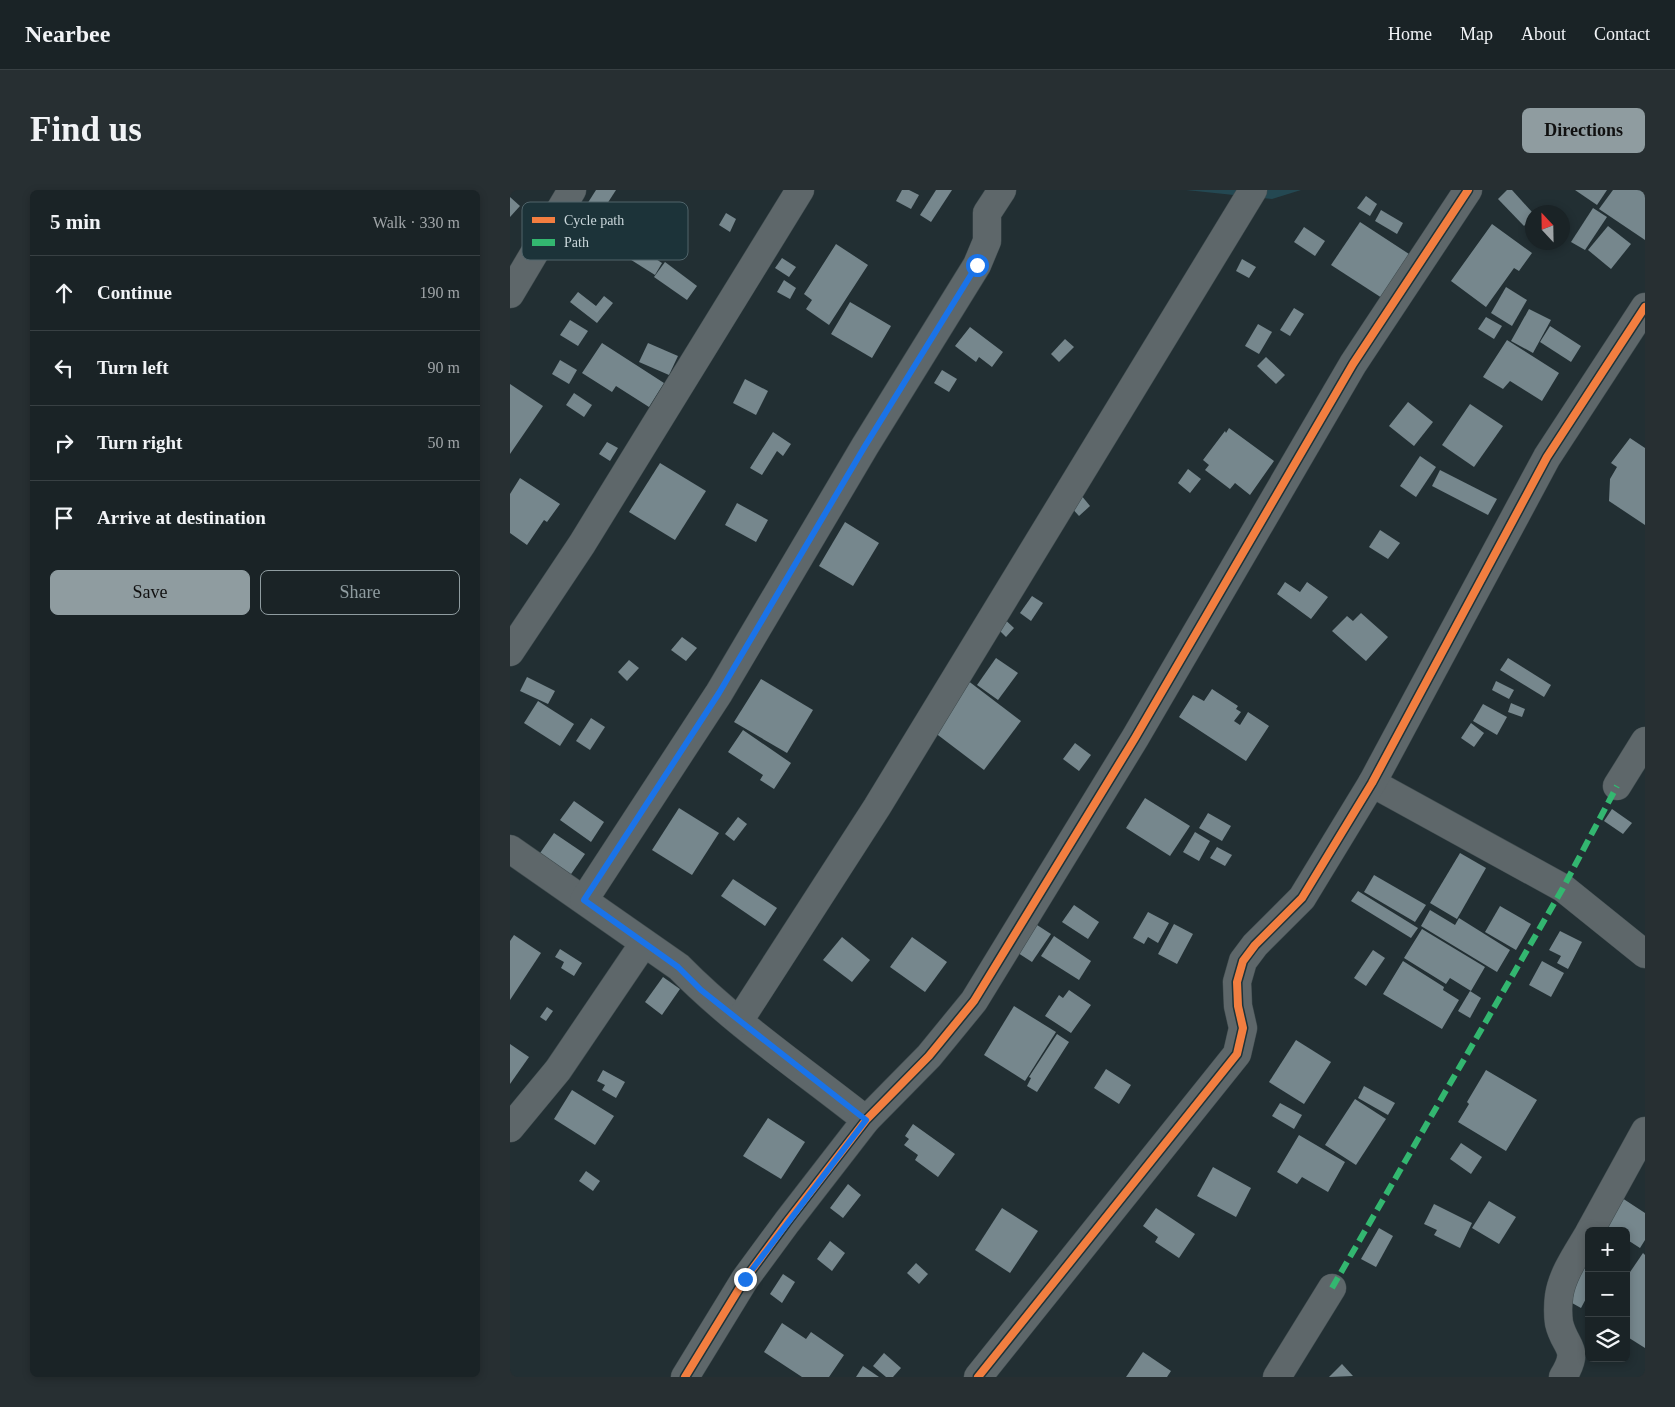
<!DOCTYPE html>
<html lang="en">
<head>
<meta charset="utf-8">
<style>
  :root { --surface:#1a2326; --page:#272f32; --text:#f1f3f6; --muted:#9fa4a7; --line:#384043; --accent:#8f9ca0 }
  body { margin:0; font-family:"Times New Roman",serif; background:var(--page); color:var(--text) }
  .controls { position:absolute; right:15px; bottom:15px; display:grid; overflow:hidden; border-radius:8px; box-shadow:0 2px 8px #0003 }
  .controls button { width:45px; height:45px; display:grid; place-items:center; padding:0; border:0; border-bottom:1px solid var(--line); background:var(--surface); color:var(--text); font:25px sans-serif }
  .compass { position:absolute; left:1015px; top:15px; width:45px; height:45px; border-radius:50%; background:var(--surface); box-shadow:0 2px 8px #0003; rotate:338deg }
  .stop { position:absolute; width:15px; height:15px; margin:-11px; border:4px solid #1a73e8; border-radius:50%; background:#fff }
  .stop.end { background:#1a73e8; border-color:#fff; box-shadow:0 1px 5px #0008 }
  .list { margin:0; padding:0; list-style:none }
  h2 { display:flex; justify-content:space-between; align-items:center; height:65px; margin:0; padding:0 20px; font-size:21px }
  h2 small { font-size:16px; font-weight:400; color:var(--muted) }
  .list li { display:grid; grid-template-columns:32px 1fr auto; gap:15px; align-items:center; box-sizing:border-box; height:75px; padding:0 20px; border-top:1px solid var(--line) }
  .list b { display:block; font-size:19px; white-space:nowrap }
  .list em { font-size:16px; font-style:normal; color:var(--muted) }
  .actions { display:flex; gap:10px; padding:15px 20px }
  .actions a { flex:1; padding:11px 0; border:1px solid var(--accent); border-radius:8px; text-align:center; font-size:18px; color:var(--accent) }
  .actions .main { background:var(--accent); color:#111 }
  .icon { flex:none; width:28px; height:28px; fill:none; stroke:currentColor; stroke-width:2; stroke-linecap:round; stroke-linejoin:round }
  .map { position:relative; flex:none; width:1135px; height:1187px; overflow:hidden; border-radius:8px }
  header { display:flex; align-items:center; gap:30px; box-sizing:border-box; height:70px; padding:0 25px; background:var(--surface); border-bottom:1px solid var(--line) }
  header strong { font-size:24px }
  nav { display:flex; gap:28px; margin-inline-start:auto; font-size:18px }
  .intro { display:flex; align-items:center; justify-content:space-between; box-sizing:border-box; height:120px; padding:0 30px }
  h1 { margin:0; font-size:35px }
  .button { padding:12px 22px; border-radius:8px; background:var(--accent); color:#111; font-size:18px; font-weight:700 }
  main { display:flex; gap:30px; padding:0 30px }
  aside { flex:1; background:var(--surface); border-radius:8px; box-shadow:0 2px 8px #0003 }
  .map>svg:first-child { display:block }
  .green { fill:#244852 }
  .building { fill:#76878d }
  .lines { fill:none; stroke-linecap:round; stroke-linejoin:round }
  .minor-casing { stroke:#414d50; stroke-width:29 }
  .minor { stroke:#5e676a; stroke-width:28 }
  .quiet { stroke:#33b770; stroke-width:6; stroke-dasharray:12 6; stroke-linecap:butt }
  .cycleway-casing { stroke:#1c3339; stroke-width:11 }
  .cycleway { stroke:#f27e40; stroke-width:8 }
  .route { stroke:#1a73e8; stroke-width:6 }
  .key { fill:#1c3339; stroke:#50646a; stroke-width:1 }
  .key-label { font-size:14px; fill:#cad7db }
</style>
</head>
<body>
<header>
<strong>Nearbee</strong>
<nav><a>Home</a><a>Map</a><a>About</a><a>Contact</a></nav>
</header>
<div class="intro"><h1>Find us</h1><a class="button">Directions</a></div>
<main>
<aside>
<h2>5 min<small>Walk · 330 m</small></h2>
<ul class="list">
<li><svg class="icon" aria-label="ahead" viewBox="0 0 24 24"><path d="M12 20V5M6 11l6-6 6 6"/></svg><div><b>Continue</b></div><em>190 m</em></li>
<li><svg class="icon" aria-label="left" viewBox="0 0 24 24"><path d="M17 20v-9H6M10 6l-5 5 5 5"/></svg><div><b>Turn left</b></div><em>90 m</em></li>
<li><svg class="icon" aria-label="right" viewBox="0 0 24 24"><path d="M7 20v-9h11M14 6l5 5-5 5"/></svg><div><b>Turn right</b></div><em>50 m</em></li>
<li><svg class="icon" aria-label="arrive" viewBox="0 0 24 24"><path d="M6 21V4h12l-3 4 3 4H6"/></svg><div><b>Arrive at destination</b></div></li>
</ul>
<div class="actions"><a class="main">Save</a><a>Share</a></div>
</aside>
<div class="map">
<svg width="1135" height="1187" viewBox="0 0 1135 1187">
  <rect width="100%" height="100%" fill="#222f33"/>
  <!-- green -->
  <polygon class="green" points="676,0 791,0 762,9"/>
  <!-- building -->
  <g class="building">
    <polygon points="86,0 106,0 86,31 72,22"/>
    <polygon points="392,0 399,0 409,5 401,19 386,11"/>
    <polygon points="426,0 442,0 421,32 410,25"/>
    <polygon points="997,0 1002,0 1022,22 1022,27 1014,36 988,9"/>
    <polygon points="1065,0 1097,0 1087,15"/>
    <polygon points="1103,0 1132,0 1135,2 1135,50 1089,19"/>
    <polygon points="856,6 867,14 860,26 847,18"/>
    <polygon points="0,7 10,16 0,27"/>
    <polygon points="1083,18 1097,27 1075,60 1061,52"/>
    <polygon points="871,20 893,33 887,44 865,31"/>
    <polygon points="216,23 226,29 220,42 209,35"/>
    <polygon points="850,32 899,64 872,108 821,75"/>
    <polygon points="982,34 1022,63 1009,81 1004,78 976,117 941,91"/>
    <polygon points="1098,36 1121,54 1101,79 1078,60"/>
    <polygon points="794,37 815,51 805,66 784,52"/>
    <polygon points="115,49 152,73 145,85 107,61"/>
    <polygon points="326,54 358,75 319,135 296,119 302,110 294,104"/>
    <polygon points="272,68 286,77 279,87 265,78"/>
    <polygon points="732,69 746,77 739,88 726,81"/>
    <polygon points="155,72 187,96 177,110 144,87"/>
    <polygon points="274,90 286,98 280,109 267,102"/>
    <polygon points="996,97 1017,110 1002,136 981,123"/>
    <polygon points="68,102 86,116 94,106 103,113 87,133 60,112"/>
    <polygon points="340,112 381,136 362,168 321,144"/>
    <polygon points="784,118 794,124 780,146 770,140"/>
    <polygon points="1019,119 1041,130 1023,163 1001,151"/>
    <polygon points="976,127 992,136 984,149 968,139"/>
    <polygon points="60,130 78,141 68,156 50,145"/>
    <polygon points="748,134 762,142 749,164 735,156"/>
    <polygon points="1040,136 1071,156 1061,172 1030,152"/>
    <polygon points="460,137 493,162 482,177 469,167 466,172 445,156"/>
    <polygon points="555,149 564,157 549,172 541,164"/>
    <polygon points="997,150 1049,183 1032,211 1000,191 993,199 973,187"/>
    <polygon points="92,153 154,193 139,217 106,196 102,202 72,183"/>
    <polygon points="138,153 168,166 159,185 129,172"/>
    <polygon points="756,167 775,185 766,194 747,176"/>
    <polygon points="50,170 67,180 59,194 42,184"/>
    <polygon points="432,180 447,189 439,202 424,193"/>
    <polygon points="235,189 258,201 246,225 223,213"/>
    <polygon points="0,194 33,216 0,264"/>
    <polygon points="64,203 82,215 74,227 56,215"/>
    <polygon points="898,212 923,232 904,256 879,236"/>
    <polygon points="960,214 993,236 964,277 932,255"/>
    <polygon points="719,238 764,271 740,305 725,293 720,299 695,280 699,275 693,270 715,241 716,243"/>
    <polygon points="263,242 281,254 273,266 267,261 252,285 240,278"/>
    <polygon points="1120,248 1135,258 1135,335 1099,311 1100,289 1107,277 1101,273"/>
    <polygon points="97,252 108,258 100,271 89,264"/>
    <polygon points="910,266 926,277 906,307 890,296"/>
    <polygon points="150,273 196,301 165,350 119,322"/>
    <polygon points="678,279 691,289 680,303 668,293"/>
    <polygon points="930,280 987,309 978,325 922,296"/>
    <polygon points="10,288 50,314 37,332 34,330 17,355 0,343 0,304"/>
    <polygon points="571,305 580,316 569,326 560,316"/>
    <polygon points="227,313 258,330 246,352 215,335"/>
    <polygon points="335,332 369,353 343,396 309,376"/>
    <polygon points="870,340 890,353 878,369 859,357"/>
    <polygon points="775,392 790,402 797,392 818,407 801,429 767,404"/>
    <polygon points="522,406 533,413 521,431 510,423"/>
    <polygon points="851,423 878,447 856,471 822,441 837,426 843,431"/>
    <polygon points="489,424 504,438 496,447 481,432"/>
    <polygon points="172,447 187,458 176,471 161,460"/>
    <polygon points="486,468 508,483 488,510 467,495"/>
    <polygon points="998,468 1041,495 1034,507 990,480"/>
    <polygon points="119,470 129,478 117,491 108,482"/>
    <polygon points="17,487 45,501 38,514 10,501"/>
    <polygon points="251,489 303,520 277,563 224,532"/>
    <polygon points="457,490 511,531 474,580 420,539"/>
    <polygon points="986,491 1004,500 999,509 982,500"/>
    <polygon points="702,499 728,516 726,519 731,522 724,531 730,535 738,522 759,536 736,571 669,527 683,505 694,511"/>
    <polygon points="28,511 64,534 50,556 14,533"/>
    <polygon points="1001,513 1015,519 1012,527 998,522"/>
    <polygon points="973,514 997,527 987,545 963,531"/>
    <polygon points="81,528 95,537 80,560 66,551"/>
    <polygon points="961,533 974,543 964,557 951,548"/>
    <polygon points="233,540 281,573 264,599 250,590 253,585 218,562"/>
    <polygon points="565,553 581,565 569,581 553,569"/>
    <polygon points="635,608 680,636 660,666 616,638"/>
    <polygon points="64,611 94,632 81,652 50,630"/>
    <polygon points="169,618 209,643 182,685 142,660"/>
    <polygon points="1102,619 1122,633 1113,644 1094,631"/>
    <polygon points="698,623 721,636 712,651 689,638"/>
    <polygon points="228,627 237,634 224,651 215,644"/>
    <polygon points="685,642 700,651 689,671 673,662"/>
    <polygon points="44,643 75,664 59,687 28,666"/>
    <polygon points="707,657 722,665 715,676 700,668"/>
    <polygon points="950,663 976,678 947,729 920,713"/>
    <polygon points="864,685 916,715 905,732 854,702"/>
    <polygon points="223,689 267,718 255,736 211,706"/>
    <polygon points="848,701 908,738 901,748 841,711"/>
    <polygon points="564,715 589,732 578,749 552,732"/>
    <polygon points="990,716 1021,734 1006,760 975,742"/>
    <polygon points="920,720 945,735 949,728 1000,760 987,782 911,736"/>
    <polygon points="638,722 659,733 648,753 638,747 634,754 623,748"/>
    <polygon points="664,734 683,744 667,774 648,764"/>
    <polygon points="527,735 541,744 522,772 508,763"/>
    <polygon points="912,739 975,777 961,801 940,788 936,794 894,768"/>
    <polygon points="1050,741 1072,752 1058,779 1047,773 1051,766 1039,760"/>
    <polygon points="4,745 31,763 0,810 0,751"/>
    <polygon points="544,746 581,771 569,790 531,766"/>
    <polygon points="332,747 360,770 342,792 313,770"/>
    <polygon points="402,747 437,772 415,802 380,777"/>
    <polygon points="50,759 72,773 64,786 51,778 54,772 45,767"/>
    <polygon points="863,760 875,768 856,796 844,788"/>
    <polygon points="893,771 934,797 933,800 949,810 932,839 873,804"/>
    <polygon points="1032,771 1054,783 1041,807 1019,795"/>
    <polygon points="153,787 170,799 152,825 135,812"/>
    <polygon points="559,800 581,815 561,843 535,826 549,805 553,808"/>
    <polygon points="960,801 971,808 960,828 948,821"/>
    <polygon points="504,816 546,842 515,891 474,865"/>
    <polygon points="37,817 43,821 36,831 30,827"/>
    <polygon points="547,844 559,852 527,902 517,896 521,888 519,887"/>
    <polygon points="786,850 821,872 794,914 759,892"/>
    <polygon points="0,854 19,867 0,894"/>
    <polygon points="596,879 621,895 609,914 584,898"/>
    <polygon points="93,880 115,892 106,908 92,900 95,895 87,891"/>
    <polygon points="976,880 1027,910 996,961 948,932 959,914 957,912"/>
    <polygon points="854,896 885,913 878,925 848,908"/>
    <polygon points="62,900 104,926 85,955 44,929"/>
    <polygon points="845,909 876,929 846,975 815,955"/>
    <polygon points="770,913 792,925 784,939 762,926"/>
    <polygon points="258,928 295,952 271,989 233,966"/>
    <polygon points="403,934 445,964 428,987 405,970 408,965 394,955 399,949 395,946"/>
    <polygon points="789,945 835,972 818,1002 792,987 787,994 767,982"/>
    <polygon points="951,953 972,967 961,984 940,969"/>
    <polygon points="703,977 741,998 726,1027 687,1006"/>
    <polygon points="76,981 90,991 83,1001 69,991"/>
    <polygon points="338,994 351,1005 333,1028 320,1018"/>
    <polygon points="1109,1006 1135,1023 1135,1050 1130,1058 1116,1049 1116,1041 1104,1041 1092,1033"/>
    <polygon points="979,1011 1006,1027 989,1054 962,1038"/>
    <polygon points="924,1014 962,1033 950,1058 924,1045 927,1040 914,1034"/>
    <polygon points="492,1018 528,1041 500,1083 465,1060"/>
    <polygon points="646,1018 685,1044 669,1068 645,1052 648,1047 633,1036"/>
    <polygon points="869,1038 883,1046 866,1077 851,1069"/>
    <polygon points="320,1051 335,1063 322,1081 307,1069"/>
    <polygon points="1079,1062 1079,1103 1071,1118 1053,1108"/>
    <polygon points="1133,1063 1135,1065 1135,1158 1116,1146 1116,1088"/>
    <polygon points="406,1073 418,1084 409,1094 397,1083"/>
    <polygon points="273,1084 285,1092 272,1113 260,1104"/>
    <polygon points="272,1133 296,1149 301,1142 334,1165 319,1187 292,1187 254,1162"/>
    <polygon points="633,1162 661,1181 657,1187 616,1187"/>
    <polygon points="374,1163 391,1178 383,1187 376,1187 363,1176"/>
    <polygon points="832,1174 843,1186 819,1187"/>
    <polygon points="353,1176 369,1187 346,1187"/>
  </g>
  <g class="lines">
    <defs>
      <g id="minor">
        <polyline points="0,104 62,0"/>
        <polyline points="0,462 72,354 290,0"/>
        <polyline points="862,593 1053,698 1135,764"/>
        <polyline points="1107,596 1135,551"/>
        <path d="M 0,659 L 169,777 C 225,834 293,880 356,930"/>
        <polyline points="74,710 209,503 355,256 467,75 477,51 477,23 492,0"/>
        <polyline points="229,831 367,617 743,0"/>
        <polyline points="0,938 48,880 134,753"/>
        <polyline points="1080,1041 1135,941"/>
        <polyline points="175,1187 235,1089 277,1032 356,930 419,866 464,811 625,548 843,174 958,0"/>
        <polyline points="468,1187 727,864 733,838 728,816 727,792 733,771 745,755 792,708 862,593 1037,267 1135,117"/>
        <polyline points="767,1187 822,1098"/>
        <path d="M 1053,1187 C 1071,1157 1055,1159 1049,1133 C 1048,1126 1048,1114 1049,1106 C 1052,1084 1068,1062 1079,1043"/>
      </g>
    </defs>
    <!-- minor casing -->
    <use href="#minor" class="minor-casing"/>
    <!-- minor -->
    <use href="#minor" class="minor"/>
    <!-- quiet -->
    <polyline class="quiet" points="822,1098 1053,698 1107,596"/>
    <defs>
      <g id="cycleway">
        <polyline points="175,1187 235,1089 277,1032 356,930 419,866 464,811 625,548 843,174 958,0"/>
        <polyline points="468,1187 727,864 733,838 728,816 727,792 733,771 745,755 792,708 862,593 1037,267 1135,117"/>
      </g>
    </defs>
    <!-- cycleway casing -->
    <use href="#cycleway" class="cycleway-casing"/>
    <!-- cycleway -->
    <use href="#cycleway" class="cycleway"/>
  </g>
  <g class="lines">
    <!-- route -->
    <polyline class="route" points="235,1089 356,930 230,831 191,800 168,777 74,710 209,503 355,256 467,75"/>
  </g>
  <!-- legend -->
  <rect x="12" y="12" width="166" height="58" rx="8" class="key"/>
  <rect x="22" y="27" width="23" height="6" fill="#f27e40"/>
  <rect x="22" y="49" width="23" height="7" fill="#33b770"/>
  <g class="key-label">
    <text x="54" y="35">Cycle path</text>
    <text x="54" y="57">Path</text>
  </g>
</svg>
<div class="controls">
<button>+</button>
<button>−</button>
<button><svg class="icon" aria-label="layers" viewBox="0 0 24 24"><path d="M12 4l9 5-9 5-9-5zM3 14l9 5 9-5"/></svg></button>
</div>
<svg class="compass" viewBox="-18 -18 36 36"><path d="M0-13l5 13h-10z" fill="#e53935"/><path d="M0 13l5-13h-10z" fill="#9fa4a7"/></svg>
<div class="stop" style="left:467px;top:75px"></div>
<div class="stop end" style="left:235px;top:1089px"></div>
</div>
</main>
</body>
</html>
